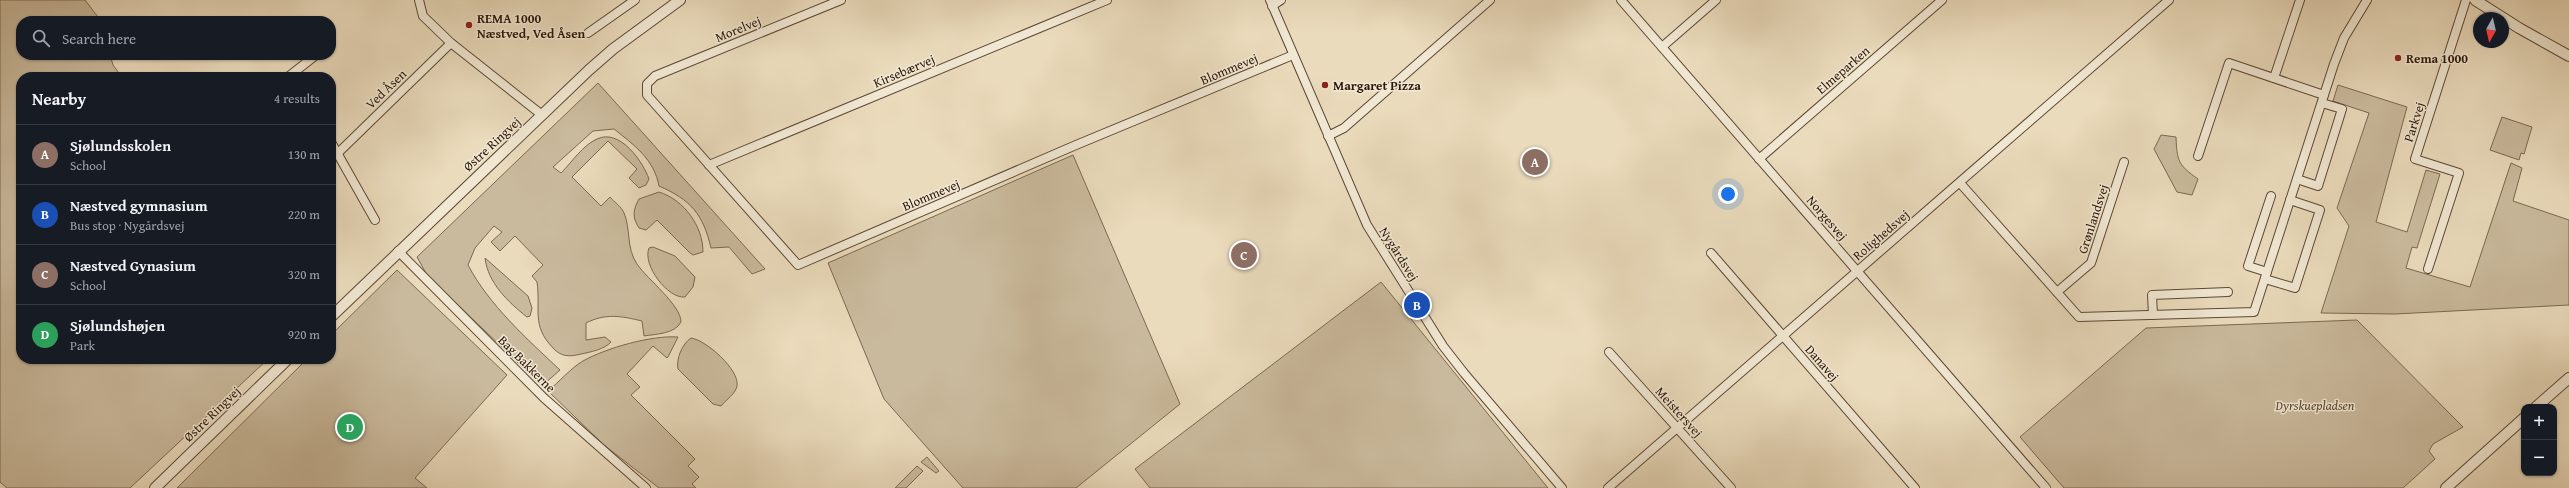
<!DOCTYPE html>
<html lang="en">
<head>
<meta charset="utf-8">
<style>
  :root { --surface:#171b24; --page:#20242c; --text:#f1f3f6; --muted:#9ea1a6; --line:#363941; --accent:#c59692 }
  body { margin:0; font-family:"Gentium Book Plus",serif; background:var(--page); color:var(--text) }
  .controls { position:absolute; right:12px; bottom:12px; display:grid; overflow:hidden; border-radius:8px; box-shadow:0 1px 3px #0004 }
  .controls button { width:36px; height:36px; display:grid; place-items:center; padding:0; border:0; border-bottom:1px solid var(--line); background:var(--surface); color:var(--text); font:20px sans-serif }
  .compass { position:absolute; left:2473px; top:12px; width:36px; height:36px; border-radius:50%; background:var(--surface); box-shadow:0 1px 3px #0004; rotate:188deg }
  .you { position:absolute; left:1728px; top:194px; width:14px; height:14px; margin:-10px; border:3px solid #fff; border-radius:50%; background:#1a73e8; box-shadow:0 0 0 6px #1a73e833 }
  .badge { display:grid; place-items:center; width:26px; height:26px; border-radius:50%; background:var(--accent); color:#fff; font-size:13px; font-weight:700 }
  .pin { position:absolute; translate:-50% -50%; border:2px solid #fff; box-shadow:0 1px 4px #0006 }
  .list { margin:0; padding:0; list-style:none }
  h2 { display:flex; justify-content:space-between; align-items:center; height:52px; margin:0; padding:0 16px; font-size:17px }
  h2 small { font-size:13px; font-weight:400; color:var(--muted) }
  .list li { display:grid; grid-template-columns:26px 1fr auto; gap:12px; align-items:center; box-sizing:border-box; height:60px; padding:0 16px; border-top:1px solid var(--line) }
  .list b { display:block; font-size:15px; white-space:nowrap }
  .list p { margin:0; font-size:13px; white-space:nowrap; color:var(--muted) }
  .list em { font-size:13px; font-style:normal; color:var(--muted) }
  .icon { flex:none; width:22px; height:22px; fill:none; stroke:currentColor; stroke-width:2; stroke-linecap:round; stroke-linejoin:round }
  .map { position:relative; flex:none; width:2569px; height:488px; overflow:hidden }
  .search { position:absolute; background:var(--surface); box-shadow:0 1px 3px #0004; left:16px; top:16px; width:320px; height:44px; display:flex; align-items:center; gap:10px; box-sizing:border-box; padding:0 14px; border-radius:16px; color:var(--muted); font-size:15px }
  .panel { position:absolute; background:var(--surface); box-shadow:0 1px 3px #0004; left:16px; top:72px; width:320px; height:292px; border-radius:16px }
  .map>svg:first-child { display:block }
  .green { fill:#caba9d; stroke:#7c6852 }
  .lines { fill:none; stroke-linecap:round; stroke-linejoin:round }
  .minor-casing { stroke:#5c4735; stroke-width:10 }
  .tertiary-casing { stroke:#5c4735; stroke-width:12 }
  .minor { stroke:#f1e8d3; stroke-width:8 }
  .tertiary { stroke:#f1e8d3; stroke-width:10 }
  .poi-dot { fill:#8f2418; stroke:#f1e8d3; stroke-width:1.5 }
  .labels { text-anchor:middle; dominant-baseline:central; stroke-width:3; stroke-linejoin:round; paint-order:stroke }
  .poi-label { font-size:13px; font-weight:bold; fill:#2d1608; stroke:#f1e8d3; text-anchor:start }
  .street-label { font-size:13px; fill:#2d1608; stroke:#f1e8d3 }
  .park-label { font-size:13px; font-style:italic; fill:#5c4735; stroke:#f1e8d3 }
</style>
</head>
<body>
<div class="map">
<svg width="2569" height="488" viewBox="0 0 2569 488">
  <rect width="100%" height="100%" fill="#eadbbc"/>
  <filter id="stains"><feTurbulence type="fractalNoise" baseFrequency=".005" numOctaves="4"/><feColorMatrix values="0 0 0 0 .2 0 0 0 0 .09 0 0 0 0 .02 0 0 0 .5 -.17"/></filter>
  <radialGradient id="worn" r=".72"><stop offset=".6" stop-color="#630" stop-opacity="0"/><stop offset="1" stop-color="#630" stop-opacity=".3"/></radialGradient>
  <!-- green -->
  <g class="green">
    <polygon points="0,0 85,0 101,21 21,21 21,55 110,55 113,65 122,77 21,77 21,359 268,359 130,488 7,488 0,482"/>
    <path d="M 598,83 L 765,269 L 752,274 L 729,247 L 711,248 C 703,214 691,200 659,186 C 654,159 634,145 614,129 L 593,131 L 553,167 L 561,173 C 572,162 583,145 597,139 C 620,128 643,162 649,179 L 646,185 L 639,188 L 629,178 L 637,169 L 608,141 L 572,177 L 601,206 L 610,197 C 614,202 622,207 624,213 C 631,229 626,248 637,264 C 648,280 681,305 681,322 C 675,334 656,334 644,336 L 642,321 C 621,316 606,313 586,323 L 586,340 L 605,337 L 611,342 C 605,349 591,352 581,354 C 570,357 561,357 553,348 C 531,325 541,310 537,282 L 532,276 L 543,265 L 515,236 L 500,251 L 491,242 L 502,232 L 494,226 L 475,248 L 468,265 C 489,305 527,339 560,370 L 542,386 L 427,275 L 417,257 Z"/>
    <polygon points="2338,85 2407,107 2376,222 2407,232 2426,170 2440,174 2417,248 2412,247 2406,268 2470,287 2511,163 2522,168 2513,201 2569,220 2569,305 2395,314 2321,313 2349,226 2337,208 2369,113 2333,101"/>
    <polygon points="2502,117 2532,127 2524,154 2521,153 2519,160 2490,150"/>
    <path d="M 2161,135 L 2176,137 C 2177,161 2178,165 2198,179 L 2192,195 L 2177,192 L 2154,149 Z"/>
    <polygon points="1073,155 1180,404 1076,488 963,488 884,399 828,263"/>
    <path d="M 659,192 C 684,200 703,226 703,252 L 693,255 L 689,252 L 657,220 L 646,230 L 639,228 C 632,217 633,210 639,199 Z"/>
    <path d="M 653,247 L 675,256 L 695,277 L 693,287 L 685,297 C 668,299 642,265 649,248 Z"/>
    <path d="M 485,258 L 528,296 L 532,308 L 530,316 L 527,317 C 508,302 488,283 485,258 Z"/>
    <polygon points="397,270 507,375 415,478 427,488 177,488 307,359 331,359 331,335"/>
    <polygon points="1381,282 1548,488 1150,488 1135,469"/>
    <polygon points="2357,320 2463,427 2433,444 2429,451 2435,459 2403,488 2064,488 2020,437 2146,328"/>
    <path d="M 678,337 L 668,357 L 667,358 L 653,346 L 627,374 L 640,387 L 631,395 L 695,459 L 688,466 L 699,477 L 692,484 L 696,488 L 659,488 L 604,445 L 548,391 C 559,382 571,368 583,361 C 606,348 652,335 678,337 Z"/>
    <path d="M 691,338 C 706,340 740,370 737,386 C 736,393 726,400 721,406 L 713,404 L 678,369 C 676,359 682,344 691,338 Z"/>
    <polygon points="927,457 939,471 936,473 921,462"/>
    <polygon points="917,466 923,471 906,488 895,488"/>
  </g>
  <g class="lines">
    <defs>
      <g id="minor">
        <polyline points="419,0 423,16 451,43 542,115"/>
        <polyline points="841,0 655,76 647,84 647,95 798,265 1076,145 1293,55"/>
        <polyline points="1270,0 1367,225 1443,346 1464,373 1562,488"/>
        <polyline points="1621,0 2046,488"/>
        <polyline points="1272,6 1281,0"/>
        <polyline points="588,33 635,0"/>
        <polyline points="1662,47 1716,0"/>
        <polyline points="288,77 316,55"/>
        <polyline points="2274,78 2300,0"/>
        <polyline points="1328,136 1344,128 1490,0"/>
        <polyline points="331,142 375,220"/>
        <polyline points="338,153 451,43"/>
        <polyline points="2198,156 2229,63 2324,95"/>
        <polyline points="1759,159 1942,0"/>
        <polyline points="709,165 1107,0"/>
        <polyline points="2297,179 2318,186 2342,109 2322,103"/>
        <polyline points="1960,183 2079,317 2254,312 2334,64 2344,38 2367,0"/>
        <polyline points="398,251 544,398 646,488"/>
        <polyline points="1711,253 1915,488"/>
        <polyline points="2428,269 2459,173 2415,159 2466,0"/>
        <polyline points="2267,272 2248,266 2271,196"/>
        <polyline points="2265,279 2295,288 2320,210 2290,200"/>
        <polyline points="2057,292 2091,263 2124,162"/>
        <polyline points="2153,315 2152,295 2228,292"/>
        <polyline points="1609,352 1731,488"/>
        <polyline points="1608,488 2169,0"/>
      </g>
      <g id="tertiary">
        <polyline points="2475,0 2519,28 2569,56"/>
        <polyline points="331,317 589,70 613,49 680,0"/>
        <polyline points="2536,407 2569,378"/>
        <polyline points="155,488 288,359"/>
        <polyline points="2446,488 2524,418"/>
      </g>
    </defs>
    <!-- minor casing -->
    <use href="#minor" class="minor-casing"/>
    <!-- tertiary casing -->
    <use href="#tertiary" class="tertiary-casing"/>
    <!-- minor -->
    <use href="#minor" class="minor"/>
    <!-- tertiary -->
    <use href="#tertiary" class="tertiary"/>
  </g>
  <!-- markers -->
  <g class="poi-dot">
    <circle cx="469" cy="25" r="4"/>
    <circle cx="2398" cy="58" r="4"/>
    <circle cx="1325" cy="85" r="4"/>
  </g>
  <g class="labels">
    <!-- poi labels -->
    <g class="poi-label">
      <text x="477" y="18">REMA 1000<tspan x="477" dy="15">Næstved, Ved Åsen</tspan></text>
      <text x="2406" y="58">Rema 1000</text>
      <text x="1333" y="85">Margaret Pizza</text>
    </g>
    <!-- street labels -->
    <g class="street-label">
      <text transform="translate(738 29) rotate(-22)">Morelvej</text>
      <text transform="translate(1229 69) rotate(-23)">Blommevej</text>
      <text transform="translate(1843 70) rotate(-41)">Elmeparken</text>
      <text transform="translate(904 71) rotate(-23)">Kirsebærvej</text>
      <text transform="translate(386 89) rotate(-44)">Ved Åsen</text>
      <text transform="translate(2414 122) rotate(-72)">Parkvej</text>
      <text transform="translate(492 144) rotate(-43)">Østre Ringvej</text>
      <text transform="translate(931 195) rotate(-23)">Blommevej</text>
      <text transform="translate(1827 218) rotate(49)">Norgesvej</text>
      <text transform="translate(2093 219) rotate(-72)">Grønlandsvej</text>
      <text transform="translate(1881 235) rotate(-41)">Rolighedsvej</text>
      <text transform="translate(1399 254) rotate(58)">Nygårdsvej</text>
      <text transform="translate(1822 363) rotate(49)">Danavej</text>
      <text transform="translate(527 364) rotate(45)">Bag Bakkerne</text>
      <text transform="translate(1679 412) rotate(48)">Meistersvej</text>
      <text transform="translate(212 414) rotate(-44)">Østre Ringvej</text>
    </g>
    <!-- park labels -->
    <g class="park-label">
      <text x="2315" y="405">Dyrskuepladsen</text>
    </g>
  </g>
  <rect width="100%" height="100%" filter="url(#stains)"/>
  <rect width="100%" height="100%" fill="url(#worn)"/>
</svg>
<div class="controls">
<button>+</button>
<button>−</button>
</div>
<svg class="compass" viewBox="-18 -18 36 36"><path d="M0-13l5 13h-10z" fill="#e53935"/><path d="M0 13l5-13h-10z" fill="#9ea1a6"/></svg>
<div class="you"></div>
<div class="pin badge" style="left:1535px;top:162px;background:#8d6e63">A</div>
<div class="pin badge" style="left:1417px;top:305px;background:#1a4fb4">B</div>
<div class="pin badge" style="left:1244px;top:255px;background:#8d6e63">C</div>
<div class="pin badge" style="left:350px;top:427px;background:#2e9e5b">D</div>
<div class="search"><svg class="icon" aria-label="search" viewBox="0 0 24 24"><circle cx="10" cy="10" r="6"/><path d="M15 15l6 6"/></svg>Search here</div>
<section class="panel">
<h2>Nearby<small>4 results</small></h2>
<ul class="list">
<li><span class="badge" style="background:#8d6e63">A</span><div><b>Sjølundsskolen</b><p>School</p></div><em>130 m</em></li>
<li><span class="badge" style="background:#1a4fb4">B</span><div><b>Næstved gymnasium</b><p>Bus stop · Nygårdsvej</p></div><em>220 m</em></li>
<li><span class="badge" style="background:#8d6e63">C</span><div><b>Næstved Gynasium</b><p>School</p></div><em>320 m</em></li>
<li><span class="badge" style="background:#2e9e5b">D</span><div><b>Sjølundshøjen</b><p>Park</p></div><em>920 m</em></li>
</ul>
</section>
</div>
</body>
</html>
